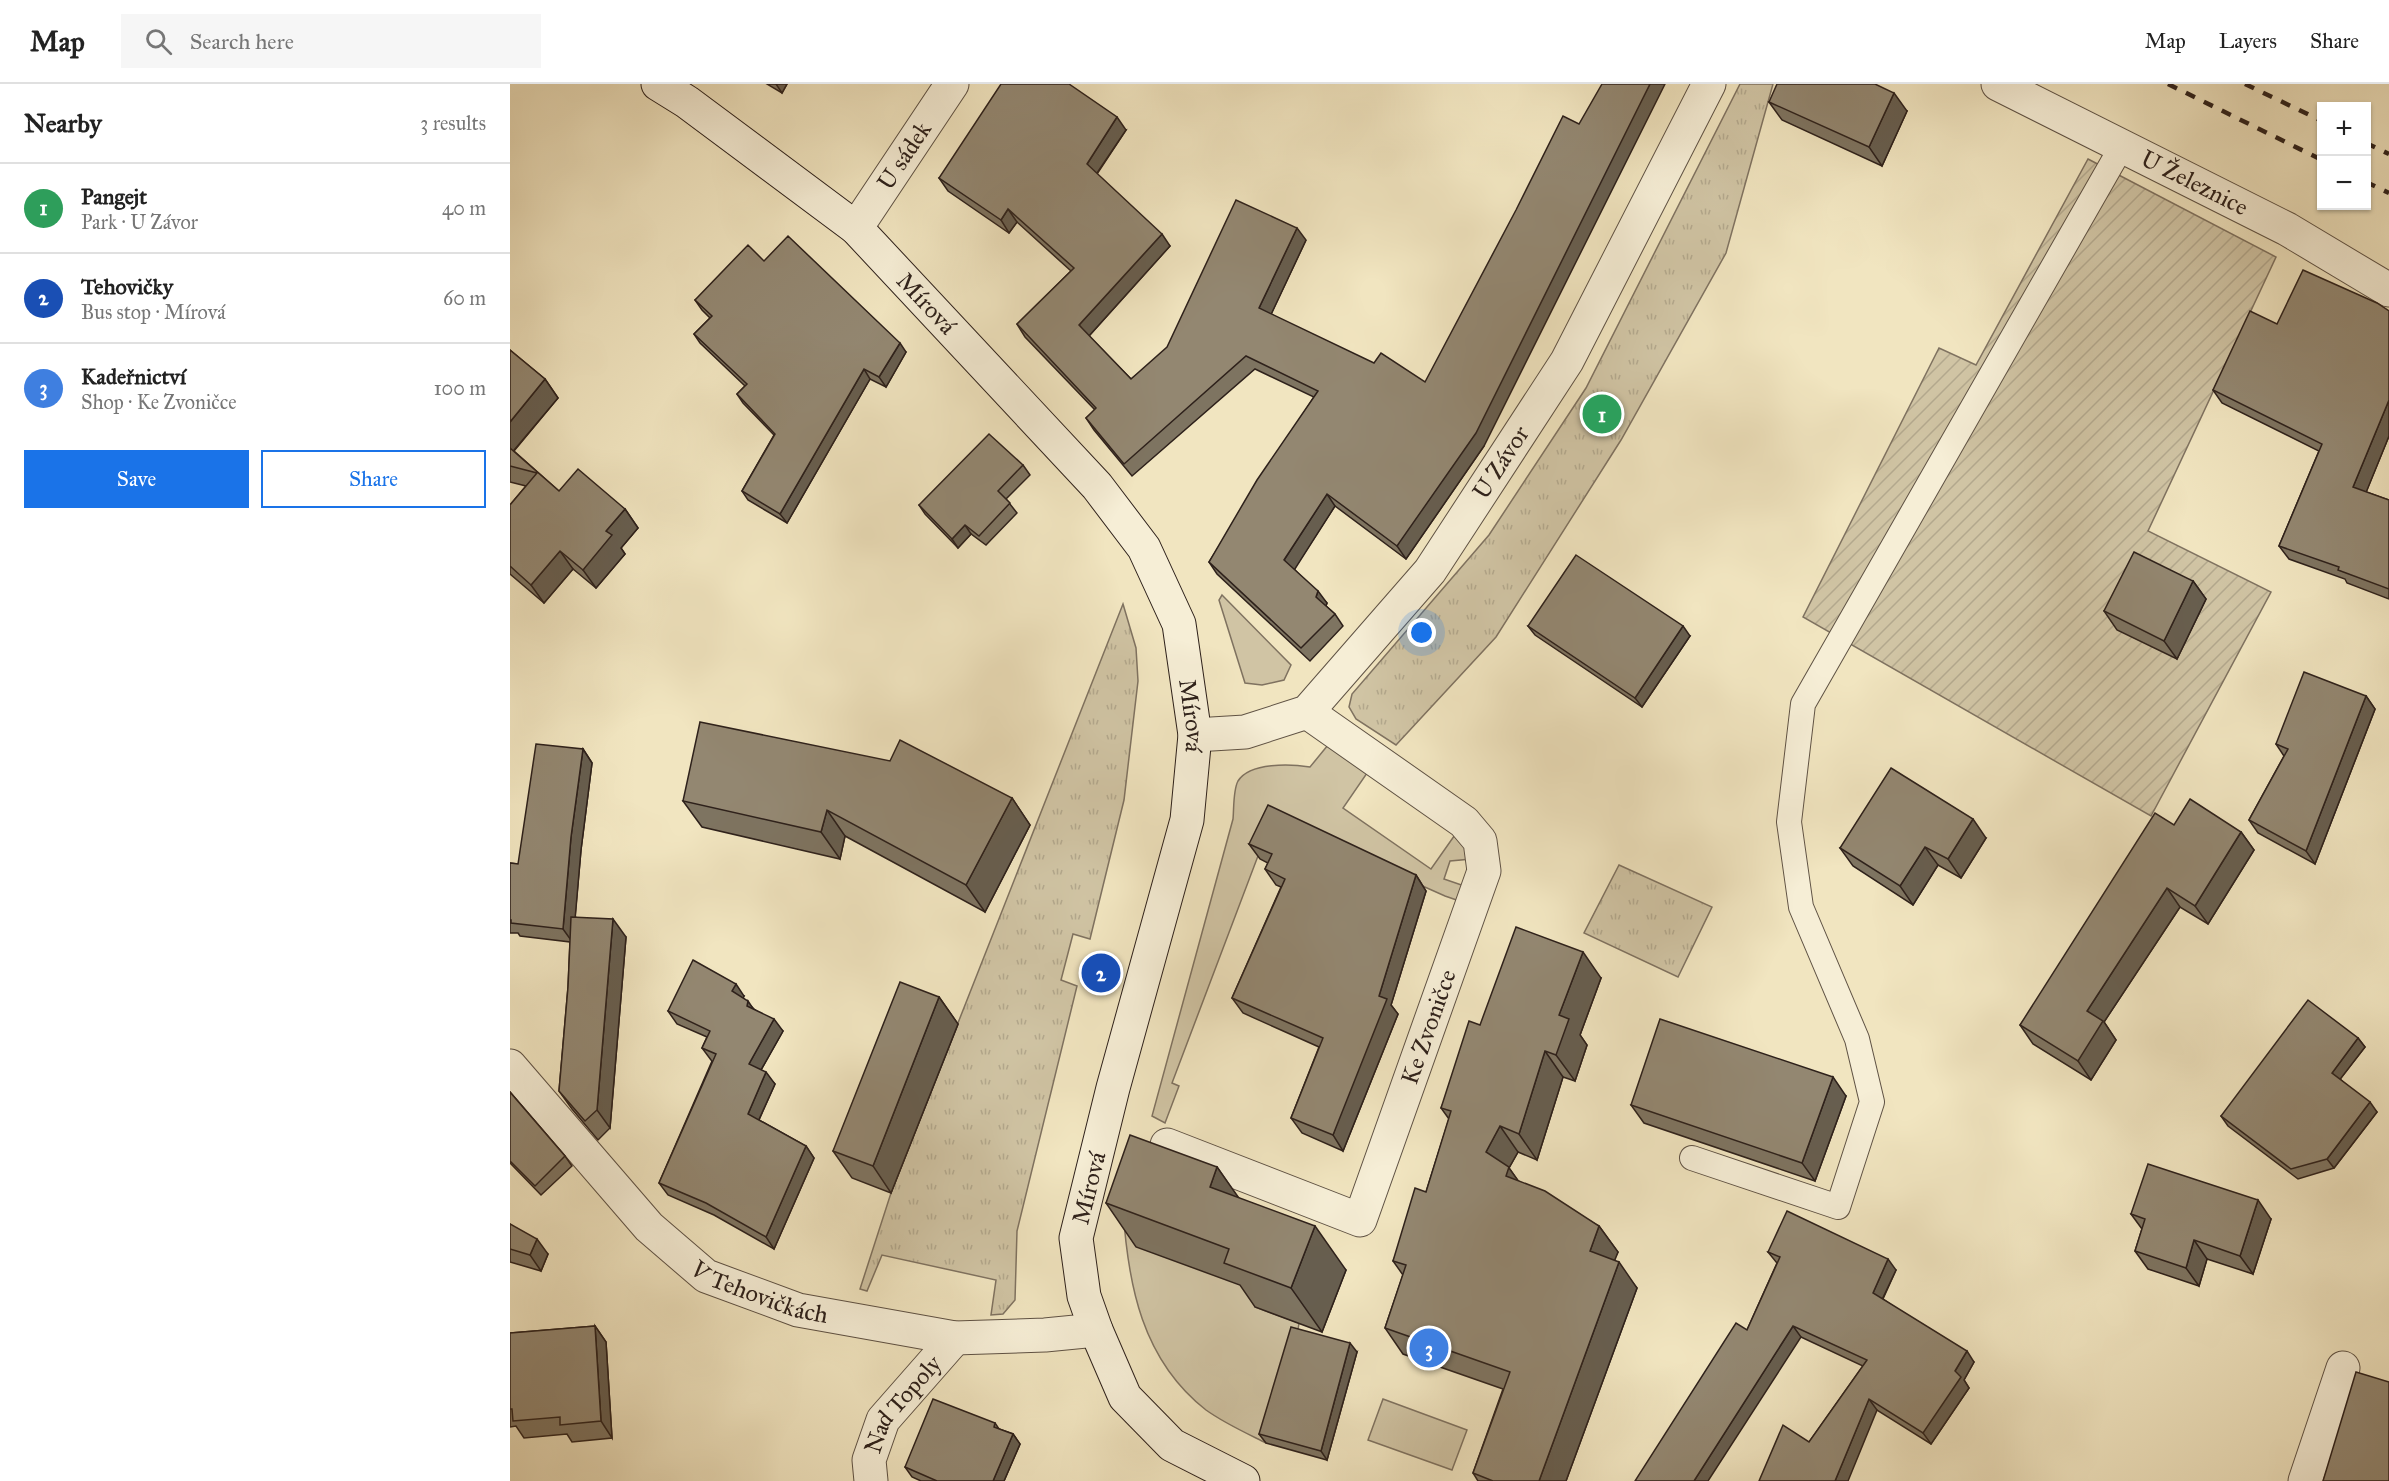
<!DOCTYPE html>
<html lang="en">
<head>
<meta charset="utf-8">
<style>
  :root { --surface:#fff; --page:#f6f6f6; --text:#222; --muted:#767676; --line:#e0e0e0; --accent:#1a73e8 }
  body { margin:0; font-family:"IM FELL Great Primer",serif; background:var(--page); color:var(--text) }
  .controls { position:absolute; right:18px; top:18px; display:grid; overflow:hidden; border-radius:0px; box-shadow:0 2px 4px #0004 }
  .controls button { width:54px; height:54px; display:grid; place-items:center; padding:0; border:0; border-bottom:2px solid var(--line); background:var(--surface); color:var(--text); font:30px sans-serif }
  .you { position:absolute; left:912px; top:549px; width:21px; height:21px; margin:-15px; border:4px solid #fff; border-radius:50%; background:#1a73e8; box-shadow:0 0 0 9px #1a73e833 }
  .badge { display:grid; place-items:center; width:39px; height:39px; border-radius:50%; background:var(--accent); color:#fff; font-size:20px; font-weight:700 }
  .pin { position:absolute; translate:-50% -50%; border:3px solid #fff; box-shadow:0 2px 6px #0006 }
  .list { margin:0; padding:0; list-style:none }
  h2 { display:flex; justify-content:space-between; align-items:center; height:78px; margin:0; padding:0 24px; font-size:26px }
  h2 small { font-size:20px; font-weight:400; color:var(--muted) }
  .list li { display:grid; grid-template-columns:39px 1fr auto; gap:18px; align-items:center; box-sizing:border-box; height:90px; padding:0 24px; border-top:2px solid var(--line) }
  .list b { display:block; font-size:22px; white-space:nowrap }
  .list p { margin:0; font-size:20px; white-space:nowrap; color:var(--muted) }
  .list em { font-size:20px; font-style:normal; color:var(--muted) }
  .actions { display:flex; gap:12px; padding:18px 24px }
  .actions a { flex:1; padding:14px 0; border:2px solid var(--accent); border-radius:0px; text-align:center; font-size:21px; color:var(--accent) }
  .actions .main { background:var(--accent); color:#fff }
  .icon { flex:none; width:33px; height:33px; fill:none; stroke:currentColor; stroke-width:2; stroke-linecap:round; stroke-linejoin:round }
  .map { position:relative; flex:none; width:1879px; height:1397px; overflow:hidden }
  header { display:flex; align-items:center; gap:36px; box-sizing:border-box; height:84px; padding:0 30px; background:var(--surface); border-bottom:2px solid var(--line) }
  header strong { font-size:28px }
  nav { display:flex; gap:33px; margin-inline-start:auto; font-size:21px }
  .search { width:420px; height:54px; background:var(--page); display:flex; align-items:center; gap:15px; box-sizing:border-box; padding:0 21px; border-radius:0px; color:var(--muted); font-size:22px }
  main { display:flex }
  aside { flex:1; background:var(--surface) }
  .map>svg:first-child { display:block }
  .grass { fill:#d0c4a4; stroke:#7f7260; stroke-width:1.5 }
  .park { fill:url(#park-tufts); stroke:#7f7260; stroke-width:1.5 }
  .garden { fill:url(#garden-furrows); stroke:#7f7260; stroke-width:1.5 }
  .lines { fill:none; stroke-linecap:round; stroke-linejoin:round }
  .lane-casing { stroke:#5f5244; stroke-width:26 }
  .street-casing { stroke:#5f5244; stroke-width:35 }
  .secondary-casing { stroke:#2e211b; stroke-width:35 }
  .lane { stroke:#f6eed6; stroke-width:24 }
  .street { stroke:#f6eed6; stroke-width:33 }
  .secondary { stroke:#f6eed6; stroke-width:33 }
  .rail { stroke:#2e211b; stroke-width:4.5; stroke-dasharray:10 10; stroke-linecap:butt }
  .wall { fill:#7e7461; stroke:#2e211b; stroke-width:1.5 }
  .shaded-wall { fill:#675e4f; stroke:#2e211b; stroke-width:1.5 }
  .building { fill:#938771; stroke:#2e211b; stroke-width:1.5 }
  .labels { text-anchor:middle; dominant-baseline:central; stroke-width:6; stroke-linejoin:round; paint-order:stroke }
  .street-label { font-size:24px; fill:#2e211b; stroke:#f6eed6 }
</style>
</head>
<body>
<header>
<strong>Map</strong>
<div class="search"><svg class="icon" aria-label="search" viewBox="0 0 24 24"><circle cx="10" cy="10" r="6"/><path d="M15 15l6 6"/></svg>Search here</div>
<nav><a>Map</a><a>Layers</a><a>Share</a></nav>
</header>
<main>
<aside>
<h2>Nearby<small>3 results</small></h2>
<ul class="list">
<li><span class="badge" style="background:#2e9e5b">1</span><div><b>Pangejt</b><p>Park · U Závor</p></div><em>40 m</em></li>
<li><span class="badge" style="background:#1a4fb4">2</span><div><b>Tehovičky</b><p>Bus stop · Mírová</p></div><em>60 m</em></li>
<li><span class="badge" style="background:#3f7fe0">3</span><div><b>Kadeřnictví</b><p>Shop · Ke Zvoničce</p></div><em>100 m</em></li>
</ul>
<div class="actions"><a class="main">Save</a><a>Share</a></div>
</aside>
<div class="map">
<svg width="1879" height="1397" viewBox="0 0 1879 1397">
  <defs>
    <pattern id="park-tufts" width="24" height="20" patternUnits="userSpaceOnUse" patternTransform="scale(1.5)"><rect width="24" height="20" fill="#d0c4a4"/><path d="M3 7l-1-3M5 7V3M7 7l1-3M15 17l-1-3M17 17v-4M19 17l1-3" fill="none" stroke="#b3a88d"/></pattern>
    <pattern id="garden-furrows" width="10" height="10" patternUnits="userSpaceOnUse" patternTransform="scale(1.5)"><rect width="10" height="10" fill="#d0c4a4"/><path d="M-1 1l2-2M0 10L10 0M9 11l2-2" fill="none" stroke="#b3a88d"/></pattern>
  </defs>
  <rect width="100%" height="100%" fill="#f1e5c0"/>
  <filter id="stains"><feTurbulence type="fractalNoise" baseFrequency=".00333" numOctaves="4"/><feColorMatrix values="0 0 0 0 .2 0 0 0 0 .09 0 0 0 0 .02 0 0 0 .5 -.17"/></filter>
  <radialGradient id="worn" r=".72"><stop offset=".6" stop-color="#630" stop-opacity="0"/><stop offset="1" stop-color="#630" stop-opacity=".3"/></radialGradient>
  <!-- grass -->
  <g class="grass">
    <polygon points="712,511 781,581 774,596 752,601 735,599 709,516"/>
    <path d="M 827,650 L 866,676 L 833,724 L 921,785 L 954,738 L 972,774 L 940,777 L 934,795 L 966,806 L 961,821 L 935,812 L 762,735 L 662,999 L 669,1002 L 655,1039 L 642,1032 L 723,735 C 724,725 723,706 728,697 C 740,678 781,680 800,683 Z"/>
    <path d="M 613,1125 L 751,1207 L 745,1223 L 789,1239 L 787,1252 L 756,1359 C 736,1349 714,1339 696,1326 C 632,1276 618,1201 613,1125 Z"/>
    <polygon points="873,1315 957,1346 942,1386 858,1356"/>
  </g>
  <!-- park -->
  <g class="park">
    <polygon points="1230,0 1263,0 1216,169 1111,356 986,553 886,661 846,635 839,623 842,610 979,451 1076,304"/>
    <polygon points="613,520 626,564 628,597 614,716 580,855 563,850 551,896 567,902 507,1147 505,1216 493,1230 481,1231 486,1196 372,1171 357,1207 350,1205 381,1109"/>
    <polygon points="1109,781 1202,823 1168,893 1074,849"/>
  </g>
  <!-- garden -->
  <polygon class="garden" points="1578,75 1766,173 1638,447 1761,508 1641,732 1293,533 1429,264 1466,281"/>
  <g class="lines">
    <defs>
      <polyline id="lane" points="1182,1074 1328,1123 1362,1018 1347,955 1291,823 1279,738 1293,620 1612,62"/>
      <g id="street">
        <path id="s1" d="M 1488,0 L 1777,145 L 1879,206"/>
        <path id="s2" d="M 346,144 L 442,0"/>
        <path id="s3" d="M 685,651 L 735,648 L 797,628 L 920,487 L 1057,277 L 1199,0"/>
        <path id="s4" d="M 0,982 L 139,1143 L 196,1192 L 288,1226 L 445,1254 L 535,1251 L 586,1246"/>
        <path id="s5" d="M 657,1061 L 850,1136 L 974,787 L 970,757 L 954,738 L 797,628"/>
        <path id="s6" d="M 361,1397 L 359,1376 L 373,1336 L 445,1254"/>
        <polyline points="1795,1397 1833,1284"/>
      </g>
      <g id="secondary">
        <path id="s7" d="M 148,0 L 177,18 L 346,144 L 587,402 L 634,464 L 669,540 L 685,651 L 677,736 L 603,1004 L 566,1154 L 574,1212 L 586,1246 L 615,1313 L 662,1361 L 733,1397"/>
      </g>
    </defs>
    <!-- lane casing -->
    <use href="#lane" class="lane-casing"/>
    <!-- street casing -->
    <use href="#street" class="street-casing"/>
    <!-- secondary casing -->
    <use href="#secondary" class="secondary-casing"/>
    <!-- lane -->
    <use href="#lane" class="lane"/>
    <!-- street -->
    <use href="#street" class="street"/>
    <!-- secondary -->
    <use href="#secondary" class="secondary"/>
    <!-- rail -->
    <g class="rail">
      <polyline points="1658,0 1812,76"/>
      <polyline points="1735,0 1812,37"/>
      <polyline points="1856,59 1879,70"/>
      <polyline points="1856,98 1879,109"/>
    </g>
  </g>
  <!-- wall -->
  <g class="wall">
    <polygon points="257,0 277,0 272,9"/>
    <polygon points="1259,18 1397,27 1372,82 1272,36"/>
    <polygon points="616,46 587,90 660,162 579,252 621,295 796,156 761,230 974,362 896,475 825,422 784,485 817,519 816,522 825,530 833,542 800,577 707,490 699,478 804,313 745,285 622,392 584,346 576,334 585,326 515,253 507,240 561,187 507,138 499,149 438,107 429,94"/>
    <polygon points="254,177 396,268 376,303 360,295 277,439 238,416 232,407 264,351 233,319 227,310 235,302 190,259 184,250 200,234 192,226 185,216"/>
    <polygon points="1879,227 1879,352 1856,408 1879,416 1879,515 1837,499 1835,495 1779,475 1769,462 1809,367 1712,319 1703,306"/>
    <polygon points="0,266 35,295 48,314 4,367 49,407 115,425 128,444 111,464 115,470 86,504 63,485 34,519 0,490 0,421 16,402 0,398"/>
    <polygon points="513,381 520,391 496,415 507,429 476,461 461,450 448,464 415,430 409,421"/>
    <polygon points="1683,497 1696,515 1667,575 1607,546 1594,527"/>
    <polygon points="1018,542 1180,552 1132,623 1025,551"/>
    <polygon points="1856,612 1865,625 1805,780 1748,749 1739,736 1774,672 1766,660"/>
    <polygon points="73,665 82,679 71,766 65,833 116,853 100,1044 88,1056 62,1025 49,1007 58,903 60,858 10,852 8,849 0,849 0,779 8,780"/>
    <polygon points="502,714 520,741 475,828 335,752 330,775 192,743 173,717"/>
    <polygon points="1664,741 1731,748 1744,766 1698,840 1670,823 1594,938 1606,956 1581,996 1523,960 1510,941"/>
    <polygon points="1476,754 1451,794 1428,781 1403,821 1343,782 1330,764"/>
    <polygon points="739,760 906,791 916,807 881,921 888,930 833,1067 792,1049 781,1034 809,963 733,929 722,914 771,803 766,801 755,785 758,779 750,775"/>
    <polygon points="1091,894 1070,951 1077,961 1065,997 1053,993 1027,1076 1008,1068 999,1084 1008,1097 1089,1142 1108,1168 1104,1176 1127,1204 1056,1397 968,1397 963,1389 993,1305 893,1270 875,1244 893,1191 883,1177 916,1108 939,1035 931,1024 970,941"/>
    <polygon points="234,912 233,914 244,925 273,947 251,986 265,1000 249,1036 296,1062 304,1074 264,1165 204,1131 158,1111 149,1099 202,977 201,976 192,964 197,953 167,940 158,927"/>
    <polygon points="429,913 448,940 381,1109 342,1094 323,1067"/>
    <polygon points="1848,954 1855,963 1830,995 1867,1028 1824,1084 1788,1095 1718,1042 1711,1032"/>
    <polygon points="0,1008 55,1072 62,1082 31,1111 0,1079"/>
    <polygon points="1336,1012 1305,1097 1134,1039 1121,1021"/>
    <polygon points="707,1083 728,1114 836,1186 812,1248 745,1223 730,1201 626,1163 596,1119"/>
    <polygon points="1621,1130 1761,1135 1743,1190 1697,1175 1689,1202 1638,1185 1625,1167 1632,1145"/>
    <polygon points="0,1140 38,1170 31,1187 0,1178"/>
    <polygon points="1258,1168 1386,1186 1373,1215 1464,1278 1454,1296 1459,1304 1421,1360 1367,1326 1299,1358 1353,1282 1291,1253 1237,1246 1267,1179"/>
    <polygon points="85,1242 96,1258 102,1354 62,1358 57,1350 14,1354 6,1342 0,1343 0,1249"/>
    <polygon points="847,1268 817,1376 756,1359 749,1350"/>
    <polygon points="485,1339 489,1345 503,1350 510,1360 494,1397 411,1397 402,1393 395,1383"/>
  </g>
  <!-- shaded-wall -->
  <g class="shaded-wall">
    <polygon points="266,0 277,0 272,9"/>
    <polygon points="1140,0 1155,0 974,362 896,475 887,462"/>
    <polygon points="1384,9 1397,27 1372,82 1359,63"/>
    <polygon points="607,33 616,46 585,92 577,80"/>
    <polygon points="498,125 507,138 499,149 491,136"/>
    <polygon points="787,144 796,156 758,237 749,224"/>
    <polygon points="652,150 660,162 578,253 569,241"/>
    <polygon points="390,259 396,268 376,303 369,293"/>
    <polygon points="354,285 360,295 277,439 270,430"/>
    <polygon points="35,295 48,314 0,371 0,338"/>
    <polygon points="1879,316 1879,352 1853,416 1843,403"/>
    <polygon points="817,410 825,422 783,488 774,476"/>
    <polygon points="115,425 128,444 111,464 115,470 86,504 73,486 96,447"/>
    <polygon points="455,441 461,450 448,464 442,455"/>
    <polygon points="50,467 63,485 34,519 21,501"/>
    <polygon points="1683,497 1696,515 1667,575 1654,557"/>
    <polygon points="808,507 817,519 814,526 806,513"/>
    <polygon points="1173,542 1180,552 1132,623 1125,614"/>
    <polygon points="1856,612 1865,625 1805,780 1796,767"/>
    <polygon points="73,665 82,679 71,766 63,859 53,845 61,753"/>
    <polygon points="502,714 520,741 475,828 456,801"/>
    <polygon points="317,726 335,752 330,775 311,748"/>
    <polygon points="1463,735 1476,754 1451,794 1438,775"/>
    <polygon points="1731,748 1744,766 1698,840 1685,822"/>
    <polygon points="1415,763 1428,781 1403,821 1390,802"/>
    <polygon points="906,791 916,807 881,921 888,930 833,1067 823,1051 869,912"/>
    <polygon points="1657,804 1670,823 1594,938 1606,956 1581,996 1568,977 1577,927"/>
    <polygon points="103,835 116,853 100,1044 87,1026"/>
    <polygon points="1073,868 1091,894 1070,951 1077,961 1065,997 1046,971 1049,931"/>
    <polygon points="226,900 234,912 231,919 222,907"/>
    <polygon points="429,913 448,940 381,1109 363,1082"/>
    <polygon points="238,917 246,929 237,922"/>
    <polygon points="264,935 273,947 247,993 239,980"/>
    <polygon points="1848,954 1855,963 1828,998 1822,989"/>
    <polygon points="1035,967 1053,993 1027,1076 1009,1050"/>
    <polygon points="256,988 265,1000 246,1042 238,1030"/>
    <polygon points="1323,993 1336,1012 1305,1097 1292,1079"/>
    <polygon points="1860,1018 1867,1028 1824,1084 1817,1075"/>
    <polygon points="990,1042 1008,1068 999,1084 1017,1109 1014,1119 976,1068"/>
    <polygon points="296,1062 304,1074 264,1165 256,1153"/>
    <polygon points="707,1083 738,1127 700,1103"/>
    <polygon points="1748,1116 1761,1135 1743,1190 1730,1172"/>
    <polygon points="805,1142 836,1186 812,1248 781,1204"/>
    <polygon points="1089,1142 1108,1168 1098,1193 1080,1167"/>
    <polygon points="27,1155 38,1170 31,1187 20,1171"/>
    <polygon points="1684,1156 1697,1175 1689,1202 1676,1184"/>
    <polygon points="1378,1175 1386,1186 1370,1220 1363,1209"/>
    <polygon points="1109,1178 1127,1204 1056,1397 1029,1397"/>
    <polygon points="85,1242 96,1258 102,1354 91,1337"/>
    <polygon points="1283,1242 1291,1253 1198,1397 1184,1397"/>
    <polygon points="840,1259 847,1268 817,1376 811,1367"/>
    <polygon points="1457,1267 1464,1278 1454,1296 1459,1304 1421,1360 1413,1349 1445,1287"/>
    <polygon points="1359,1315 1367,1326 1338,1397 1325,1397"/>
    <polygon points="503,1350 510,1360 494,1397 483,1397"/>
  </g>
  <!-- building -->
  <g class="building">
    <polygon points="491,0 559,0 607,33 577,80 652,150 569,241 621,295 657,263 726,116 787,144 749,224 864,279 871,269 915,298 1006,126 1053,32 1069,40 1092,0 1140,0 966,349 887,462 817,410 774,476 808,507 806,513 825,530 791,564 699,478 747,396 808,307 736,272 614,380 576,334 586,324 507,240 564,184 498,125 491,136 429,94"/>
    <polygon points="1267,0 1365,0 1384,9 1359,63 1259,18"/>
    <polygon points="278,152 390,259 369,293 354,285 270,430 232,407 265,350 227,310 237,300 184,250 202,232 185,216 238,161 254,177"/>
    <polygon points="1793,186 1867,219 1879,227 1879,316 1843,403 1879,416 1879,505 1828,486 1829,483 1769,462 1812,360 1703,306 1740,227 1767,240"/>
    <polygon points="0,266 35,295 0,338"/>
    <polygon points="479,350 513,381 488,407 500,419 469,452 455,441 442,455 409,421"/>
    <polygon points="0,364 49,407 68,385 115,425 96,447 102,451 73,486 50,467 21,501 0,482 0,421 27,389 0,382"/>
    <polygon points="1624,468 1683,497 1654,557 1594,527"/>
    <polygon points="1066,471 1173,542 1125,614 1018,542"/>
    <polygon points="1794,588 1856,612 1796,767 1739,736 1778,665 1766,660"/>
    <polygon points="190,638 380,677 390,656 502,714 456,801 317,726 311,748 173,717"/>
    <polygon points="26,660 73,665 61,753 53,845 1,839 1,836 0,836 0,779 8,780"/>
    <polygon points="1381,684 1463,735 1438,775 1415,763 1390,802 1330,764"/>
    <polygon points="1680,715 1731,748 1685,822 1657,804 1577,927 1593,937 1568,977 1510,941 1645,729 1664,741"/>
    <polygon points="758,721 906,791 869,912 877,915 823,1051 781,1034 813,954 722,914 775,795 755,785 762,770 739,760"/>
    <polygon points="61,833 103,835 87,1026 75,1037 49,1007 58,903"/>
    <polygon points="1006,843 1073,868 1049,931 1059,935 1046,971 1035,967 1009,1050 990,1042 976,1068 999,1083 996,1092 1035,1107 1089,1142 1080,1167 1109,1178 1029,1397 983,1397 963,1389 1000,1288 875,1244 896,1181 883,1177 905,1104 916,1108 941,1027 931,1024 959,937 970,941"/>
    <polygon points="183,876 226,900 222,907 238,917 237,922 264,935 239,980 256,988 238,1030 296,1062 256,1153 196,1119 149,1099 206,970 192,964 200,947 158,927"/>
    <polygon points="390,898 429,913 363,1082 323,1067"/>
    <polygon points="1798,916 1848,954 1822,989 1860,1018 1817,1075 1781,1085 1711,1032"/>
    <polygon points="1150,935 1323,993 1292,1079 1121,1021"/>
    <polygon points="0,1008 55,1072 25,1102 0,1077"/>
    <polygon points="620,1051 707,1083 700,1103 805,1142 781,1204 714,1179 719,1165 596,1119"/>
    <polygon points="1638,1080 1748,1116 1730,1172 1684,1156 1676,1184 1625,1167 1635,1135 1621,1130"/>
    <polygon points="1277,1127 1378,1175 1363,1209 1457,1267 1445,1287 1451,1293 1413,1349 1359,1315 1325,1397 1249,1397 1273,1341 1299,1358 1357,1276 1283,1242 1184,1397 1125,1397 1226,1239 1237,1246 1270,1173 1258,1168"/>
    <polygon points="0,1140 27,1155 20,1171 0,1165"/>
    <polygon points="85,1242 91,1337 50,1341 50,1333 3,1337 2,1325 0,1325 0,1249"/>
    <polygon points="781,1243 840,1259 811,1367 749,1350"/>
    <polygon points="1846,1288 1879,1298 1879,1397 1813,1397"/>
    <polygon points="423,1315 485,1339 484,1343 503,1350 483,1397 427,1397 395,1383"/>
  </g>
  <g class="labels">
    <!-- street labels -->
    <g class="street-label">
      <text stroke="none"><textPath href="#s2" startOffset="87">U sádek</textPath></text>
      <text stroke="none"><textPath href="#s1" startOffset="220">U Železnice</textPath></text>
      <text stroke="none"><textPath href="#s7" startOffset="348">Mírová</textPath></text>
      <text stroke="none"><textPath href="#s3" startOffset="432">U Závor</textPath></text>
      <text stroke="none"><textPath href="#s7" startOffset="852">Mírová</textPath></text>
      <text stroke="none"><textPath href="#s5" startOffset="412">Ke Zvoničce</textPath></text>
      <text transform="translate(579 1104) rotate(-76)">Mírová</text>
      <text stroke="none"><textPath href="#s4" startOffset="344">V Tehovičkách</textPath></text>
      <text stroke="none"><textPath href="#s6" startOffset="87">Nad Topoly</textPath></text>
    </g>
  </g>
  <rect width="100%" height="100%" filter="url(#stains)"/>
  <rect width="100%" height="100%" fill="url(#worn)"/>
</svg>
<div class="controls">
<button>+</button>
<button>−</button>
</div>
<div class="you"></div>
<div class="pin badge" style="left:1092px;top:330px;background:#2e9e5b">1</div>
<div class="pin badge" style="left:591px;top:889px;background:#1a4fb4">2</div>
<div class="pin badge" style="left:919px;top:1264px;background:#3f7fe0">3</div>
</div>
</main>
</body>
</html>
